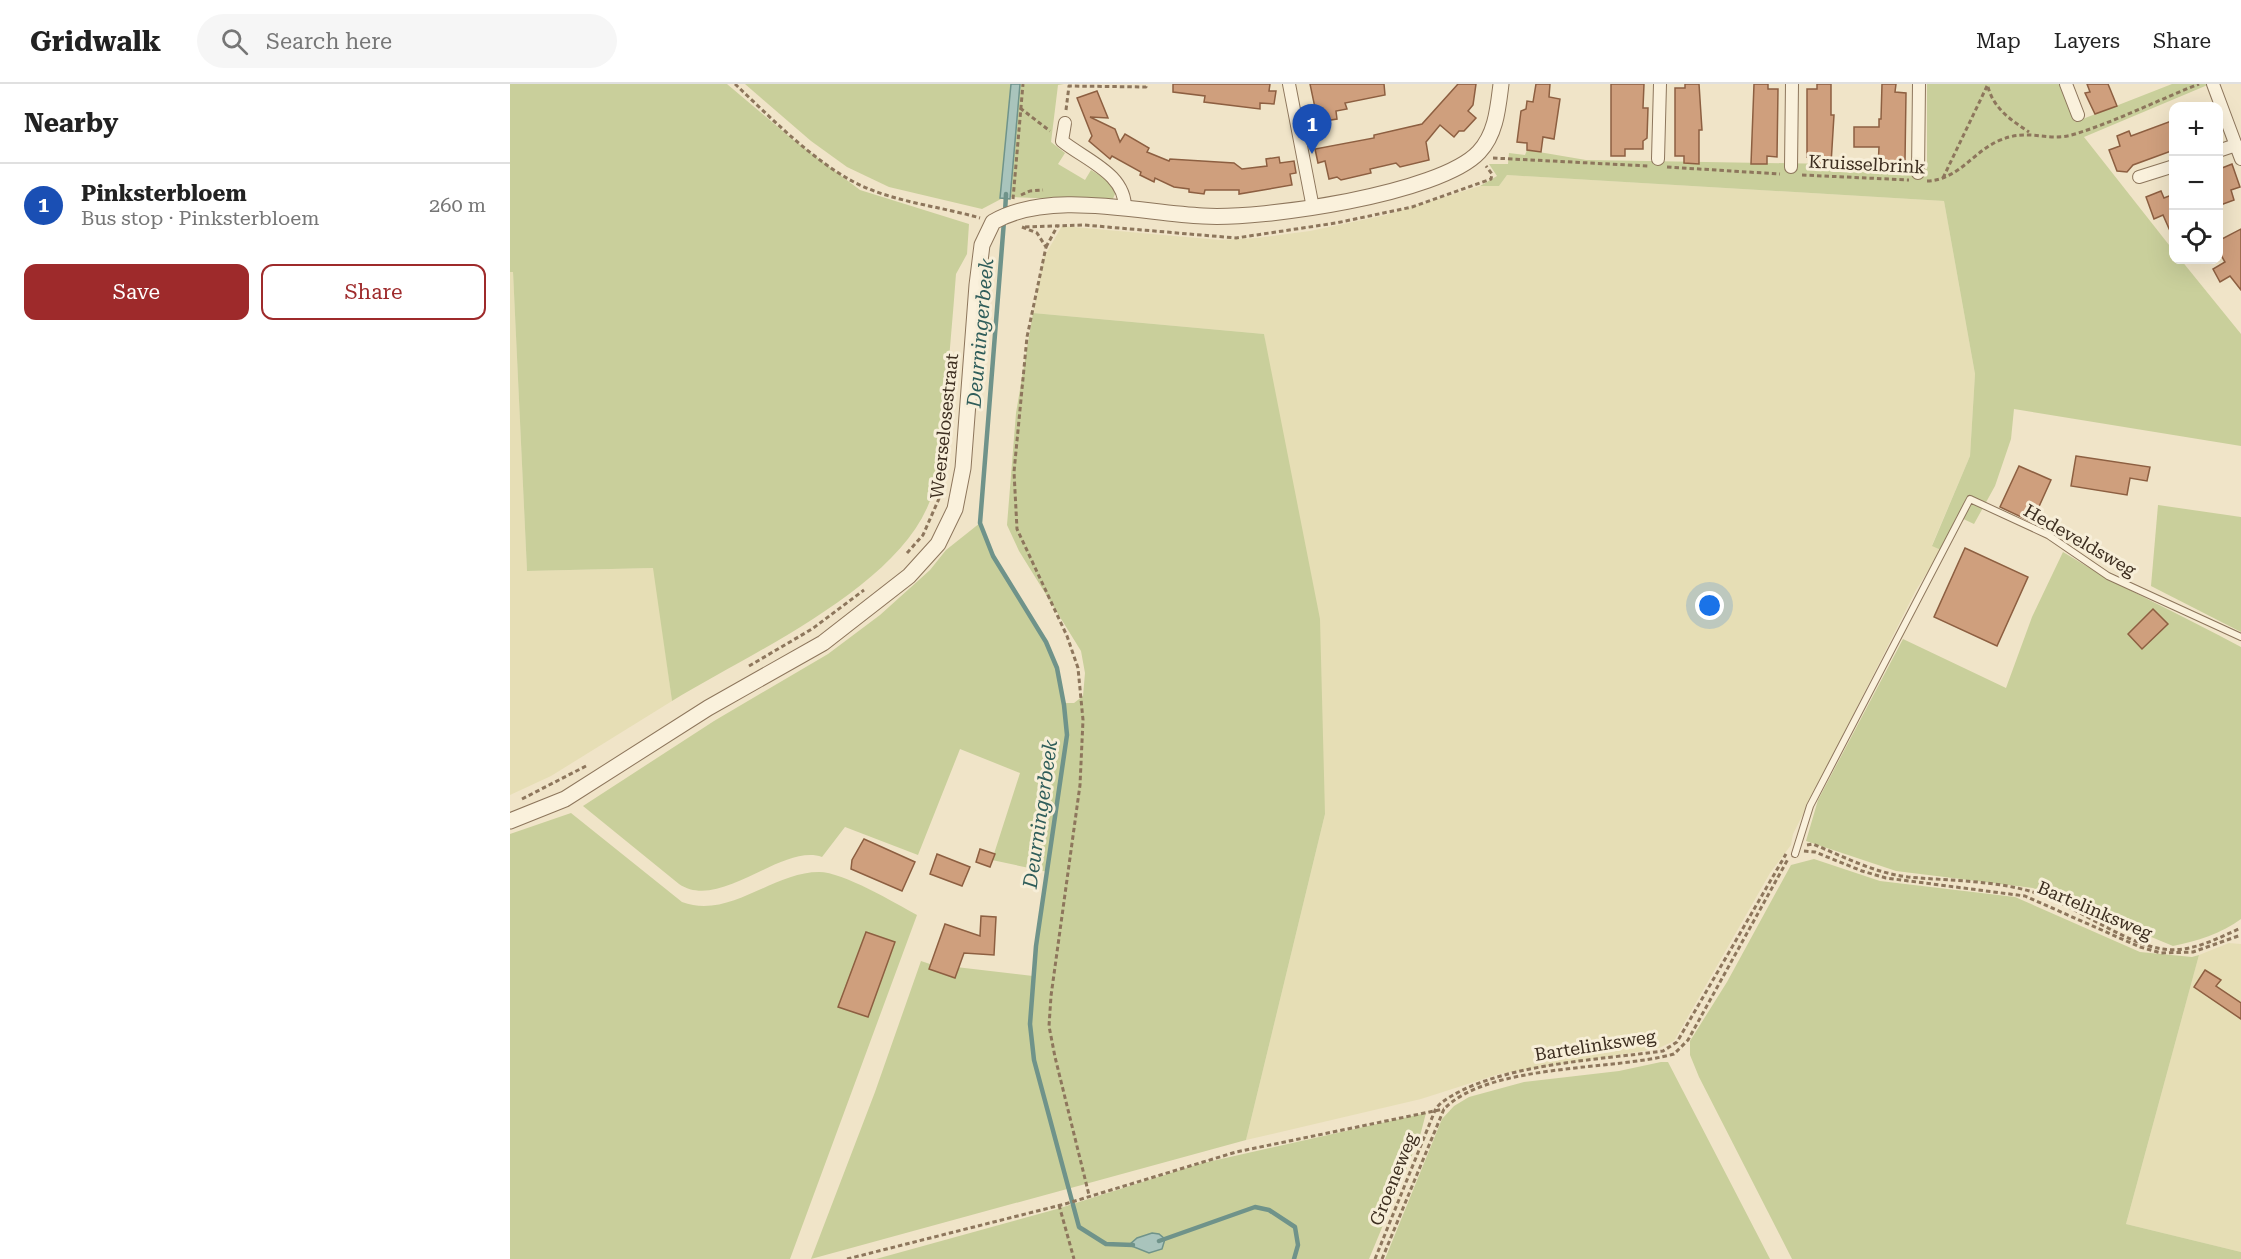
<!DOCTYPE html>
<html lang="en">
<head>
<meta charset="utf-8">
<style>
  :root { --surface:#fff; --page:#f6f6f6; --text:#222; --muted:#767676; --line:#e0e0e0; --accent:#9e2a2b }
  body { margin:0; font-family:"Roboto Serif",serif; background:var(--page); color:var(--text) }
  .controls { position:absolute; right:18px; top:18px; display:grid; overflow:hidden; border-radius:12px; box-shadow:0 6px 24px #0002 }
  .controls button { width:54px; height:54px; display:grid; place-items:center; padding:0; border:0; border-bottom:2px solid var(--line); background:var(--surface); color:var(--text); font:30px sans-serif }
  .you { position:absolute; left:1200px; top:522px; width:21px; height:21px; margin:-15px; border:4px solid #fff; border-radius:50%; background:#1a73e8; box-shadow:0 0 0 9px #1a73e833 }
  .badge { display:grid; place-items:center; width:39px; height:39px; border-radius:50%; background:var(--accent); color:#fff; font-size:20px; font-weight:700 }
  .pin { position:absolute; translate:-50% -50px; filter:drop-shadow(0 2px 3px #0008) }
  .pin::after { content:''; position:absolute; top:32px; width:21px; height:18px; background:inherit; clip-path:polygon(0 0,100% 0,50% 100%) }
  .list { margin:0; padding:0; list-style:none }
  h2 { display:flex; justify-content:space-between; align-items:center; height:78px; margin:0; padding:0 24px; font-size:26px }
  h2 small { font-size:20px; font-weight:400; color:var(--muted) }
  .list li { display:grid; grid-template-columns:39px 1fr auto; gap:18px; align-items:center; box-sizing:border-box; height:84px; padding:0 24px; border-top:2px solid var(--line) }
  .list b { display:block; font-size:22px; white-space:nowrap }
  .list p { margin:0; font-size:20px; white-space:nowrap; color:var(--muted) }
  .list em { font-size:20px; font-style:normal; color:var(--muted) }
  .actions { display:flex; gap:12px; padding:18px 24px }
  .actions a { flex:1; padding:14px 0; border:2px solid var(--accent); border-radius:12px; text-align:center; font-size:21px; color:var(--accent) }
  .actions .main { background:var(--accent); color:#fff }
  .icon { flex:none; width:33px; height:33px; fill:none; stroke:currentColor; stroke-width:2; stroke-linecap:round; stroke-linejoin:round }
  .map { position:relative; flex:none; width:1731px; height:1175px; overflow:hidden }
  header { display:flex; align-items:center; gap:36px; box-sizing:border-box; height:84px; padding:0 30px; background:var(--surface); border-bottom:2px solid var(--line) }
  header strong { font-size:28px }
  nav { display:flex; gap:33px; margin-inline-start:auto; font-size:21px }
  .search { width:420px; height:54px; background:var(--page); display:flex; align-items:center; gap:15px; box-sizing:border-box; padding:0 21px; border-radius:33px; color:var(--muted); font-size:22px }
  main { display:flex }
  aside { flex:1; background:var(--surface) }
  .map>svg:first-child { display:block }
  .farmland { fill:#e6deb5 }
  .green { fill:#c9cf9b }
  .water { fill:#a9c4bc; stroke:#6f938a; stroke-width:1.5 }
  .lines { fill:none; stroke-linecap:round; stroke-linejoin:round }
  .stream { stroke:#6f938a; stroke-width:4.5 }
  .building { fill:#cf9f7d; stroke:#8d5f41; stroke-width:1.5 }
  .service-casing { stroke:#8d765c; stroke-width:8 }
  .minor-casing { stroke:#8d765c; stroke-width:14 }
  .tertiary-casing { stroke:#8d765c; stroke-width:17 }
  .path { stroke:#8d765c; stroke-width:3; stroke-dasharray:4.5 3; stroke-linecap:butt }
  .service { stroke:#faf1dc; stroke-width:6 }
  .minor { stroke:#faf1dc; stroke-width:12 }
  .tertiary { stroke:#faf1dc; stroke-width:15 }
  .labels { text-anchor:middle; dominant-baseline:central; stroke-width:6; stroke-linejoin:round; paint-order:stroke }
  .street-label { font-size:18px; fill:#3d2e20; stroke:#f7eed8 }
  .water-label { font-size:20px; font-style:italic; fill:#2f5d5a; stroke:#f7eed8 }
</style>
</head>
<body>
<header>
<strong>Gridwalk</strong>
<div class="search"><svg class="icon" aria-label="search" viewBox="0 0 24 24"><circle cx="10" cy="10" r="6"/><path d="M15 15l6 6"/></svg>Search here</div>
<nav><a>Map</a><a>Layers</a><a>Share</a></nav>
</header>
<main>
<aside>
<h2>Nearby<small></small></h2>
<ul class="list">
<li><span class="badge" style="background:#1a4fb4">1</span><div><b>Pinksterbloem</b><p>Bus stop · Pinksterbloem</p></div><em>260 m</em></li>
</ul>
<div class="actions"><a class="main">Save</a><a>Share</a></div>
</aside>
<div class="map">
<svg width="1731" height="1175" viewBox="0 0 1731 1175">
  <rect width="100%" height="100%" fill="#f0e4c8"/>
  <!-- farmland -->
  <g class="farmland">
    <polygon points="997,91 1434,117 1465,290 1460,372 1422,461 1431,466 1406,506 1283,750 1281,761 1260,789 1164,957 1149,964 1134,967 989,990 911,1015 736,1056 815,730 754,250 523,229 534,173 552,142 710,156 747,154 800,147 876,131 970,102 989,102"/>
    <polygon points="0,188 3,188 17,487 144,484 162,617 41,692 0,711"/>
    <polygon points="1719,859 1731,860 1731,1168 1616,1140 1689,871"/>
  </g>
  <!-- green -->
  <g class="green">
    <path d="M 0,0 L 217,0 L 281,54 L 350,106 L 459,140 L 457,170 L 446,190 C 443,231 439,272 436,313 C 433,350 433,389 417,424 C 379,508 237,571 162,617 L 143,484 L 17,487 L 3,188 L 0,188 Z"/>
    <polygon points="235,0 501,0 491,115 472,125 379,103 337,83 301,57"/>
    <polygon points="510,0 554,0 548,1 541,58 555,69 548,80 575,96 581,86 599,97 605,110 602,117 500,113"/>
    <polygon points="1417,0 1550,0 1565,38 1662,0 1700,0 1574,53 1663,166 1664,176 1671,176 1731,250 1731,362 1504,325 1501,355 1485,402 1464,440 1447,432 1431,466 1422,462 1460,372 1465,290 1434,117 997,91 989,102 970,102 987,92 979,80 998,80 999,69 1015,71 1017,66 1076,76 1323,80 1417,85"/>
    <path d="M 523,229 L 754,250 L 810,535 L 815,730 L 736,1056 L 301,1175 L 365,1008 L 411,877 L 444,888 L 446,883 L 523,892 L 538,788 L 482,776 L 510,689 L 450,665 L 408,771 L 335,743 L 312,773 C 272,759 210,828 169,800 L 73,722 L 204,637 L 318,570 L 370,531 L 420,486 L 436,466 L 470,439 L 483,472 L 536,558 L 547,584 L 554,619 L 564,619 L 573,612 L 575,589 L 571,567 L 509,467 L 497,441 L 506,329 Z"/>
    <polygon points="1648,421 1731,433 1731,548 1641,502"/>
    <path d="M 1553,468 C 1610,504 1672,531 1731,563 L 1731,835 C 1711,850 1687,857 1663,862 L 1523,804 L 1386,787 L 1296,757 L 1308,716 L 1393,555 L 1496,604 L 1522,533 Z"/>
    <path d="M 61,729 L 172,818 C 219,836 262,788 309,788 C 333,788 385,819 407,831 L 280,1175 L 0,1175 L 0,750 Z"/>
    <polygon points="1304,775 1370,797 1505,813 1630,868 1682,873 1689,871 1616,1140 1731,1168 1731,1175 1282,1175 1189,993 1180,971 1180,957 1217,898 1281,781"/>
    <polygon points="1151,978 1158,978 1260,1175 875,1175 932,1035 944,1022 959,1013 1014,998 1109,987"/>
    <polygon points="916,1029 910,1052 859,1175 366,1175 547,1125 689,1080"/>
  </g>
  <!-- water -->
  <g class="water">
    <polygon points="501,0 510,0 500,115 490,114"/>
    <polygon points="642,1149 649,1150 655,1155 652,1165 639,1169 619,1161 627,1154"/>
  </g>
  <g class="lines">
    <!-- stream -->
    <g class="stream">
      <polyline points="495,129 496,110"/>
      <polyline points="494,137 470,439 483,472 536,558 547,584 554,621 557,651 526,862 520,940 524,976 569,1143 596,1160 623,1161"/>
      <polyline points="649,1157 745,1123 759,1126 785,1143 788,1161 784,1175"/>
    </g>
  </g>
  <!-- building -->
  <g class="building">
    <polygon points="663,0 760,0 759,7 766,7 764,20 750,19 750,25 694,18 695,12 663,8"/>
    <polygon points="800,0 874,0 875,11 835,19 837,25 826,27 827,35 808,38"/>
    <polygon points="948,0 966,0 963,21 958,27 966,34 954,47 949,47 944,53 930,41 916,58 919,76 890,83 886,79 860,85 861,89 831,96 827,93 819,95 815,77 808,79 805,65 864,54 864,51 912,40"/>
    <polygon points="1026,0 1040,0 1039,13 1050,15 1044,55 1033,53 1031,68 1017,66 1017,59 1007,58 1011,27 1016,25 1017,17 1023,18"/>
    <polygon points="1101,0 1134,0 1133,24 1138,24 1137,54 1133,57 1133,65 1115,65 1115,72 1101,72"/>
    <polygon points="1175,0 1189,0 1192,46 1189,46 1189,80 1174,79 1174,72 1165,72 1165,4 1175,4"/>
    <polygon points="1244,0 1258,0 1258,5 1268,5 1267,73 1257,72 1257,80 1241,80"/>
    <polygon points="1307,0 1321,0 1321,31 1324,31 1321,80 1307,80 1307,73 1297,73 1297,5 1307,5"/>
    <polygon points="1372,0 1386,0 1385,8 1396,9 1395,77 1385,77 1385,84 1368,84 1369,63 1344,63 1344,43 1369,43 1369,35 1371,35"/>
    <polygon points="1577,0 1598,0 1607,22 1585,30 1575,9 1580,8"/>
    <polygon points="587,7 598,34 580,33 605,45 610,58 615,50 639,64 637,68 659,77 660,75 724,79 732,85 757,82 756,75 769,73 770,79 784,77 786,89 780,90 782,101 729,110 729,106 695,106 694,110 679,108 679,105 664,103 645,94 644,98 630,91 631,88 602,72 600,75 579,57 582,52 567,14"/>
    <polygon points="1664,36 1664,66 1623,81 1617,88 1607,87 1599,66 1610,62 1607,52 1619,47 1621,52"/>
    <polygon points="1708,77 1712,84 1722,80 1730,103 1721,106 1724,116 1708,122"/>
    <polygon points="1651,107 1654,114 1664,110 1664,156 1653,131 1644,135 1636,113"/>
    <polygon points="1731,145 1731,206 1720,192 1710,198 1703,185 1715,178 1708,166 1708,157"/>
    <polygon points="1566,372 1640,383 1637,397 1620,394 1617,411 1561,402"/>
    <polygon points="1509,382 1541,396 1522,438 1490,423"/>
    <polygon points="1455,464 1518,493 1487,562 1424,533"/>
    <polygon points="1643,525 1658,540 1632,565 1618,550"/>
    <polygon points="354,755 405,778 392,807 341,785 342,776"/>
    <polygon points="470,765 485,770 480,783 466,778"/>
    <polygon points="427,770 460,783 452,802 420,790"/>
    <polygon points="471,832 486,833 484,871 454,869 445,894 419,885 435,840 470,852"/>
    <polygon points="356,848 385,858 358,933 328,923"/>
    <polygon points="1695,886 1711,896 1706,902 1731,919 1731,935 1684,903"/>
  </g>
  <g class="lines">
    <defs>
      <polyline id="service" points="1285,770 1300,722 1460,415 1538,451 1598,492 1731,553"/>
      <g id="minor">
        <polyline points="779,0 803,124"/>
        <polyline points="1556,0 1568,31"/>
        <polyline points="1703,0 1731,75"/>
        <path d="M 555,39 L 552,57 C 577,77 616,90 615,125"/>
        <polyline points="1708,67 1726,61"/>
        <polyline points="1148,75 1150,0"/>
        <polyline points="1281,83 1282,0"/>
        <polyline points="1408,89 1409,0"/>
        <polyline points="1629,93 1664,82"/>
      </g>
      <path id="tertiary" d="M 0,737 L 55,715 L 198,624 L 313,559 L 399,492 L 428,460 L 445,425 L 453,384 L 467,201 L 472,161 L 483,138 C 540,105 630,129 693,132 C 751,136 930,110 969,68 C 986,50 988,24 991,0"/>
    </defs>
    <!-- service casing -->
    <use href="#service" class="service-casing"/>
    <!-- minor casing -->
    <use href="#minor" class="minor-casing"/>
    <!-- tertiary casing -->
    <use href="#tertiary" class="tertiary-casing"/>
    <!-- path -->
    <g class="path">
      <path d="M 225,0 C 260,33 300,74 342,97 C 381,118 429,122 470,134"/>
      <path d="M 1478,3 C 1484,25 1501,36 1519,48"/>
      <polyline points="510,24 540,47"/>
      <polyline points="556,26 559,2 636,3 636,0"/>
      <polyline points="983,74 1138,82"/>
      <polyline points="1157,83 1270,90"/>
      <polyline points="1292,91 1399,96"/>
      <polyline points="1433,94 1478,0"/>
      <path d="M 1417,97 C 1448,96 1462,69 1488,57 C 1519,43 1538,59 1565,50 C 1607,37 1648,16 1689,0"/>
      <polyline points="511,111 520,107 533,106"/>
      <polyline points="503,115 513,0"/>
      <polyline points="512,143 527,149 536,163 517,253 504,388 507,445 557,552 568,584 573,636 570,701 541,912 539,942 545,973 579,1111"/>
      <polyline points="515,143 574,141 726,154 826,139 902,123 981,95 982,90 976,82"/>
      <polyline points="536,163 548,141"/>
      <polyline points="397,469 413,451 431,410"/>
      <polyline points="239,582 302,545 354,506"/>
      <polyline points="12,715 78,681"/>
      <path d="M 1297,761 L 1303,760 C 1334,773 1365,789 1398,793 C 1440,797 1488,796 1529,810 C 1568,823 1613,859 1653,865 C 1681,869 1706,855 1731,844"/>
      <polyline points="1294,767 1305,768 1352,787 1376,794 1515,812 1630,863 1651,869 1683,868 1731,851"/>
      <polyline points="549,1121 564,1175"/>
      <polyline points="337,1175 555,1120 726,1068 934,1025"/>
      <path d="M 865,1175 L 926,1024 L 931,1019 C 983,980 1089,976 1153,967 L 1167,958 L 1276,770"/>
      <path d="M 872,1175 L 934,1025 C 979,979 1103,987 1164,970 L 1178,956 L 1278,775"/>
    </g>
    <!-- service -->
    <use href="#service" class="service"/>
    <!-- minor -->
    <use href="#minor" class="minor"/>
    <!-- tertiary -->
    <use href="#tertiary" class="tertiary"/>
  </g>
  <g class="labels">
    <!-- street labels -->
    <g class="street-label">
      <text transform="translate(1357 80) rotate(3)">Kruisselbrink</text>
      <text transform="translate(434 342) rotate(-84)">Weerselosestraat</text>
      <text transform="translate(1570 456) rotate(30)">Hedeveldsweg</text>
      <text transform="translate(1585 826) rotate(23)">Bartelinksweg</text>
      <text transform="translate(1085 961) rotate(-9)">Bartelinksweg</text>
      <text transform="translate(883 1095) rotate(-68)">Groeneweg</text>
    </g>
    <!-- water labels -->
    <g class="water-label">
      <text transform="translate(470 249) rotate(-85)">Deurningerbeek</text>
      <text transform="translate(530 730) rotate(-82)">Deurningerbeek</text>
    </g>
  </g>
</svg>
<div class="controls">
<button>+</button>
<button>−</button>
<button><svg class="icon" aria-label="locate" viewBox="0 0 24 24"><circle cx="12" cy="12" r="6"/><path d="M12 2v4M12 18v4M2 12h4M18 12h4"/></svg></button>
</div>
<div class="you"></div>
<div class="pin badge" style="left:802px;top:70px;background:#1a4fb4">1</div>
</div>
</main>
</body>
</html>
